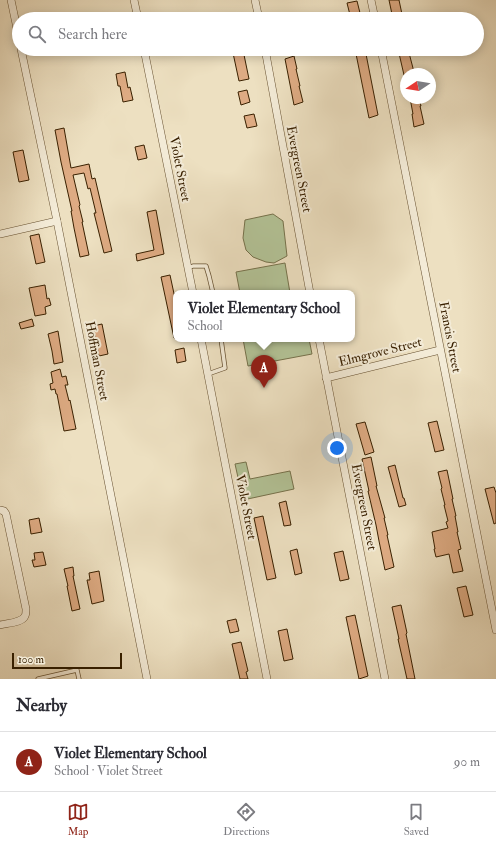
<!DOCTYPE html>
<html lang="en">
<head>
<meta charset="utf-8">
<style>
  :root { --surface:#fff; --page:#f7f7f7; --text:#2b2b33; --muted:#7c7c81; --line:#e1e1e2; --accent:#8f2418 }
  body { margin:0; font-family:"IM FELL Double Pica",serif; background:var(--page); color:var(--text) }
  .compass { position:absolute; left:400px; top:68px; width:36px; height:36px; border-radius:50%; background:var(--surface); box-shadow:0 2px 10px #0003; rotate:258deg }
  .scale { position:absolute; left:12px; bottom:10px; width:110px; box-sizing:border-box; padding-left:4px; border:2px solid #392000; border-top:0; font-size:11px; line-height:14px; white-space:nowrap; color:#392000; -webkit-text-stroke:3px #f3ebd7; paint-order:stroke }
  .you { position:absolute; left:337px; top:448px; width:14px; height:14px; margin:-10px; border:3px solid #fff; border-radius:50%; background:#1a73e8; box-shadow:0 0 0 6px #1a73e833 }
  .badge { display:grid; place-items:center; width:26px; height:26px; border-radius:50%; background:var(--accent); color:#fff; font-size:13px; font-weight:700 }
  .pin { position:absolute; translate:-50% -33px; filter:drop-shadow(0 1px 2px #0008) }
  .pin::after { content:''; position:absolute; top:21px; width:14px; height:12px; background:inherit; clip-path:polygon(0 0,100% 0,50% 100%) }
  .popup { position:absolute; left:173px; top:290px; width:182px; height:52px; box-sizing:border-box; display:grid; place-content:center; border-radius:8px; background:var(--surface); filter:drop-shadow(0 1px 3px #0005); font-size:13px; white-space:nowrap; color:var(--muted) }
  .popup b { font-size:15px; color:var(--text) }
  .popup::after { content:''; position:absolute; left:50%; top:100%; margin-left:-8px; border:8px solid transparent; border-top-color:var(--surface) }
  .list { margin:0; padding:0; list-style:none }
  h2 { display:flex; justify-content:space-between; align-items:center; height:52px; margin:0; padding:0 16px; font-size:17px }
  h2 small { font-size:13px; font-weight:400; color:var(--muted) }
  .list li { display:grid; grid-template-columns:26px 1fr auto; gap:12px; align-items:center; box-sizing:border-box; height:60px; padding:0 16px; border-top:1px solid var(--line) }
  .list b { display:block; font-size:15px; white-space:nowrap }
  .list p { margin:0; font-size:13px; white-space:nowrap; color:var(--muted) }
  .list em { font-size:13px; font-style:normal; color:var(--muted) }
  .icon { flex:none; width:22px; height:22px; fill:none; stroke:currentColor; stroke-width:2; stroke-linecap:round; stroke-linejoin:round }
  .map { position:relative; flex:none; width:496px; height:679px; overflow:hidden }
  .search { position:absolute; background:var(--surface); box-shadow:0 2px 10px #0003; left:12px; right:12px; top:12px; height:44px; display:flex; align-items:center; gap:10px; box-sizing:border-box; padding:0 14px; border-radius:22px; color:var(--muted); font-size:15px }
  .sheet { height:112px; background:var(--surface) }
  nav { display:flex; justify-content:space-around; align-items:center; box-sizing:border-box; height:56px; border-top:1px solid var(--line); background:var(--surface); font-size:11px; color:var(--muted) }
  nav a { display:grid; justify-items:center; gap:2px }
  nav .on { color:var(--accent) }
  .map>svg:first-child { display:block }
  .green { fill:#b3c397; stroke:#76724c }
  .building { fill:#deab83; stroke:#392000 }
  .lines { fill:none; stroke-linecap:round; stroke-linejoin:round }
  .lane-casing { stroke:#665030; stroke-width:5 }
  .street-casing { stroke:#665030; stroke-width:8 }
  .lane { stroke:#f3ebd7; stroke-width:3.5 }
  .street { stroke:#f3ebd7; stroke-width:7 }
  .labels { text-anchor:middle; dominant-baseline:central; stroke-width:4; stroke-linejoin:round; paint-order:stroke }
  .street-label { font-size:13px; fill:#392000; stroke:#f3ebd7 }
</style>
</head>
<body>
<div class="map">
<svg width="496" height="679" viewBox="0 0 496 679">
  <rect width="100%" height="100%" fill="#ede0c1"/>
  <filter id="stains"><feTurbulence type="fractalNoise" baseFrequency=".005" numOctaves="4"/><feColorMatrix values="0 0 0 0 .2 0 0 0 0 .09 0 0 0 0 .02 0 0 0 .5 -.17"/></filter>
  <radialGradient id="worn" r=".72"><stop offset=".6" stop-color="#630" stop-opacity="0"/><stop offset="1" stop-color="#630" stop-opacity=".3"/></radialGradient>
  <!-- green -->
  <g class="green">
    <polygon points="273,214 283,221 287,256 274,263 266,262 253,257 246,250 243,238 245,220"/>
    <polygon points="285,263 290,293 240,293 236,272"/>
    <polygon points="243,339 309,339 312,354 248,366"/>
    <polygon points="246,462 250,479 290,471 294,489 243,500 235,464"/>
  </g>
  <!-- building -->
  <g class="building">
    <polygon points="389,0 399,0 403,19 393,19"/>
    <polygon points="357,1 360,13 350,15 347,3"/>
    <polygon points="355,49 365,49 378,115 369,118"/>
    <polygon points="398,49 408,49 414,72 404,75"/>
    <polygon points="243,50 249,79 239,81 233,53"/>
    <polygon points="294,56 297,69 296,69 300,86 299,86 303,102 294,105 285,59"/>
    <polygon points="125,72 128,88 130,87 133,100 123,102 120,86 118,86 116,74"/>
    <polygon points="247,90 250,102 241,105 238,92"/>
    <polygon points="410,98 419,98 421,106 420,106 424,124 414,127 412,114 413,114"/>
    <polygon points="254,114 257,126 247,128 244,116"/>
    <polygon points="64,128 71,168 89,164 92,179 95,178 112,251 104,253 94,213 96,213 90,188 88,189 84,173 73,175 80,205 79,206 83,222 82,222 89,255 80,257 74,228 71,211 72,211 61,162 55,130"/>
    <polygon points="144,145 147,158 138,160 135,147"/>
    <polygon points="23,150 29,180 19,182 13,152"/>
    <polygon points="156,210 164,254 137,261 136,254 154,250 147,212"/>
    <polygon points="39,234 45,262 36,264 30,236"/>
    <polygon points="170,275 176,303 176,338 174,338 161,277"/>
    <polygon points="45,285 47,299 49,298 51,305 45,307 46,314 35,316 29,288"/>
    <polygon points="32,319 34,326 21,329 19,323"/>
    <polygon points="102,324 108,354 99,356 93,326"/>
    <polygon points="58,331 63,362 54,364 52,351 48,334"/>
    <polygon points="184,348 186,361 177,363 175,350"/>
    <polygon points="60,369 62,377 66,376 68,385 65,385 69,401 70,400 76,429 64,431 57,394 56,394 55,389 51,390 50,384 53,383 51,372"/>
    <polygon points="437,421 444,450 435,452 428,423"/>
    <polygon points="365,422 374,452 365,455 356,424"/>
    <polygon points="371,457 377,486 376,486 385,518 384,518 388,535 387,535 394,567 385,570 379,541 376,525 368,491 369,491 362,459"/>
    <polygon points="395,465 403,498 404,498 406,505 399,507 388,467"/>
    <polygon points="447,470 453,499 452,499 456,516 455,516 458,532 457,532 461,549 458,550 463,571 453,573 449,554 436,557 434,549 435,549 432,532 448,528 446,522 448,521 444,505 445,505 441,489 442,488 438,472"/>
    <polygon points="494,487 496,493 496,523 494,524 485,489"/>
    <polygon points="286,501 291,525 284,526 279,503"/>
    <polygon points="263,516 276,578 267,580 254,518"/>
    <polygon points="39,518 42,532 31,534 29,520"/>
    <polygon points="297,549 302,573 295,575 290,551"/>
    <polygon points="343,551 349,579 340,581 334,553"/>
    <polygon points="43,552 46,565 34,567 32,560 35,560 34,553"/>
    <polygon points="73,567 74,576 73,576 80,609 72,611 67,586 68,586 64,569"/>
    <polygon points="99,571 104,601 92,604 87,580 90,580 89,573"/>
    <polygon points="466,586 473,615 464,617 457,588"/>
    <polygon points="401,605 407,633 406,634 415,679 407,679 398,639 399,639 392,607"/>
    <polygon points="355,615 368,676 359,679 346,617"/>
    <polygon points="236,619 239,631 230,633 227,621"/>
    <polygon points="287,629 293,659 284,661 278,631"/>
    <polygon points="241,642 248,671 246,672 248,679 240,679 232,644"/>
  </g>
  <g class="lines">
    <defs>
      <g id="lane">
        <polyline points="188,268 193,266 206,266 209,276 213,293"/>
        <polyline points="208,374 225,368 221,339"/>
        <polyline points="38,679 77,670 79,679"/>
      </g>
      <g id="street">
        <polyline points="11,0 19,38"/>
        <polyline points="134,0 138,19"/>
        <polyline points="255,0 259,19"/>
        <polyline points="371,0 375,19"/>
        <polyline points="21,49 57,221 147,679"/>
        <polyline points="144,49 193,293"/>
        <polyline points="265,49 310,293"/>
        <polyline points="381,49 496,630"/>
        <polyline points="0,234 57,221"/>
        <polyline points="201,339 267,679"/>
        <polyline points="319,339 385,679"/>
        <polyline points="326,378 440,350"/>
        <path d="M 0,510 L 4,511 L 6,514 L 26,609 C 26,611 26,615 25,616 C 22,623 7,623 0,625"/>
      </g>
    </defs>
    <!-- lane casing -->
    <use href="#lane" class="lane-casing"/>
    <!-- street casing -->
    <use href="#street" class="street-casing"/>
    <!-- lane -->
    <use href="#lane" class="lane"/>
    <!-- street -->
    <use href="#street" class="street"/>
  </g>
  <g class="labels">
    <!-- street labels -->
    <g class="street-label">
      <text transform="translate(180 169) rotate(79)">Violet Street</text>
      <text transform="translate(299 169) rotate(79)">Evergreen Street</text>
      <text transform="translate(450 337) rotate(79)">Francis Street</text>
      <text transform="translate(380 352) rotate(-14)">Elmgrove Street</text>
      <text transform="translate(97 361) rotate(79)">Hoffman Street</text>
      <text transform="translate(246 507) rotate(79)">Violet Street</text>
      <text transform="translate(364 507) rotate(79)">Evergreen Street</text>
    </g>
  </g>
  <rect width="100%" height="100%" filter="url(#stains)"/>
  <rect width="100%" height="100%" fill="url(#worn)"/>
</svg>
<svg class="compass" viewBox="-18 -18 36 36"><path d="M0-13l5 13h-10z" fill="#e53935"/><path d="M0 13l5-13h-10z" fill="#7c7c81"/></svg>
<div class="scale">100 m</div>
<div class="you"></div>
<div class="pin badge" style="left:264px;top:388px">A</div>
<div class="popup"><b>Violet Elementary School</b>School</div>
<div class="search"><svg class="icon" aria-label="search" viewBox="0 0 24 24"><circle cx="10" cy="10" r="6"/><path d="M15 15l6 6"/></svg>Search here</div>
</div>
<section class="sheet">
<h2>Nearby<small></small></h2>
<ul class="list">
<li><span class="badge">A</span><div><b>Violet Elementary School</b><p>School · Violet Street</p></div><em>90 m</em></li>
</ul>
</section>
<nav>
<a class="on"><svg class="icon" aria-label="map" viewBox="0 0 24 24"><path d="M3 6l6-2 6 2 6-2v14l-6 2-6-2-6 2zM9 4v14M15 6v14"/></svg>Map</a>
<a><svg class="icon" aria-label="directions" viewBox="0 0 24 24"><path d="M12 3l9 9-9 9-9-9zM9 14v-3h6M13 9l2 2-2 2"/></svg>Directions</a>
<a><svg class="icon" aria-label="saved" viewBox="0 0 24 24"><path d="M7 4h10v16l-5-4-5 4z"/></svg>Saved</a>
</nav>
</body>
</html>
